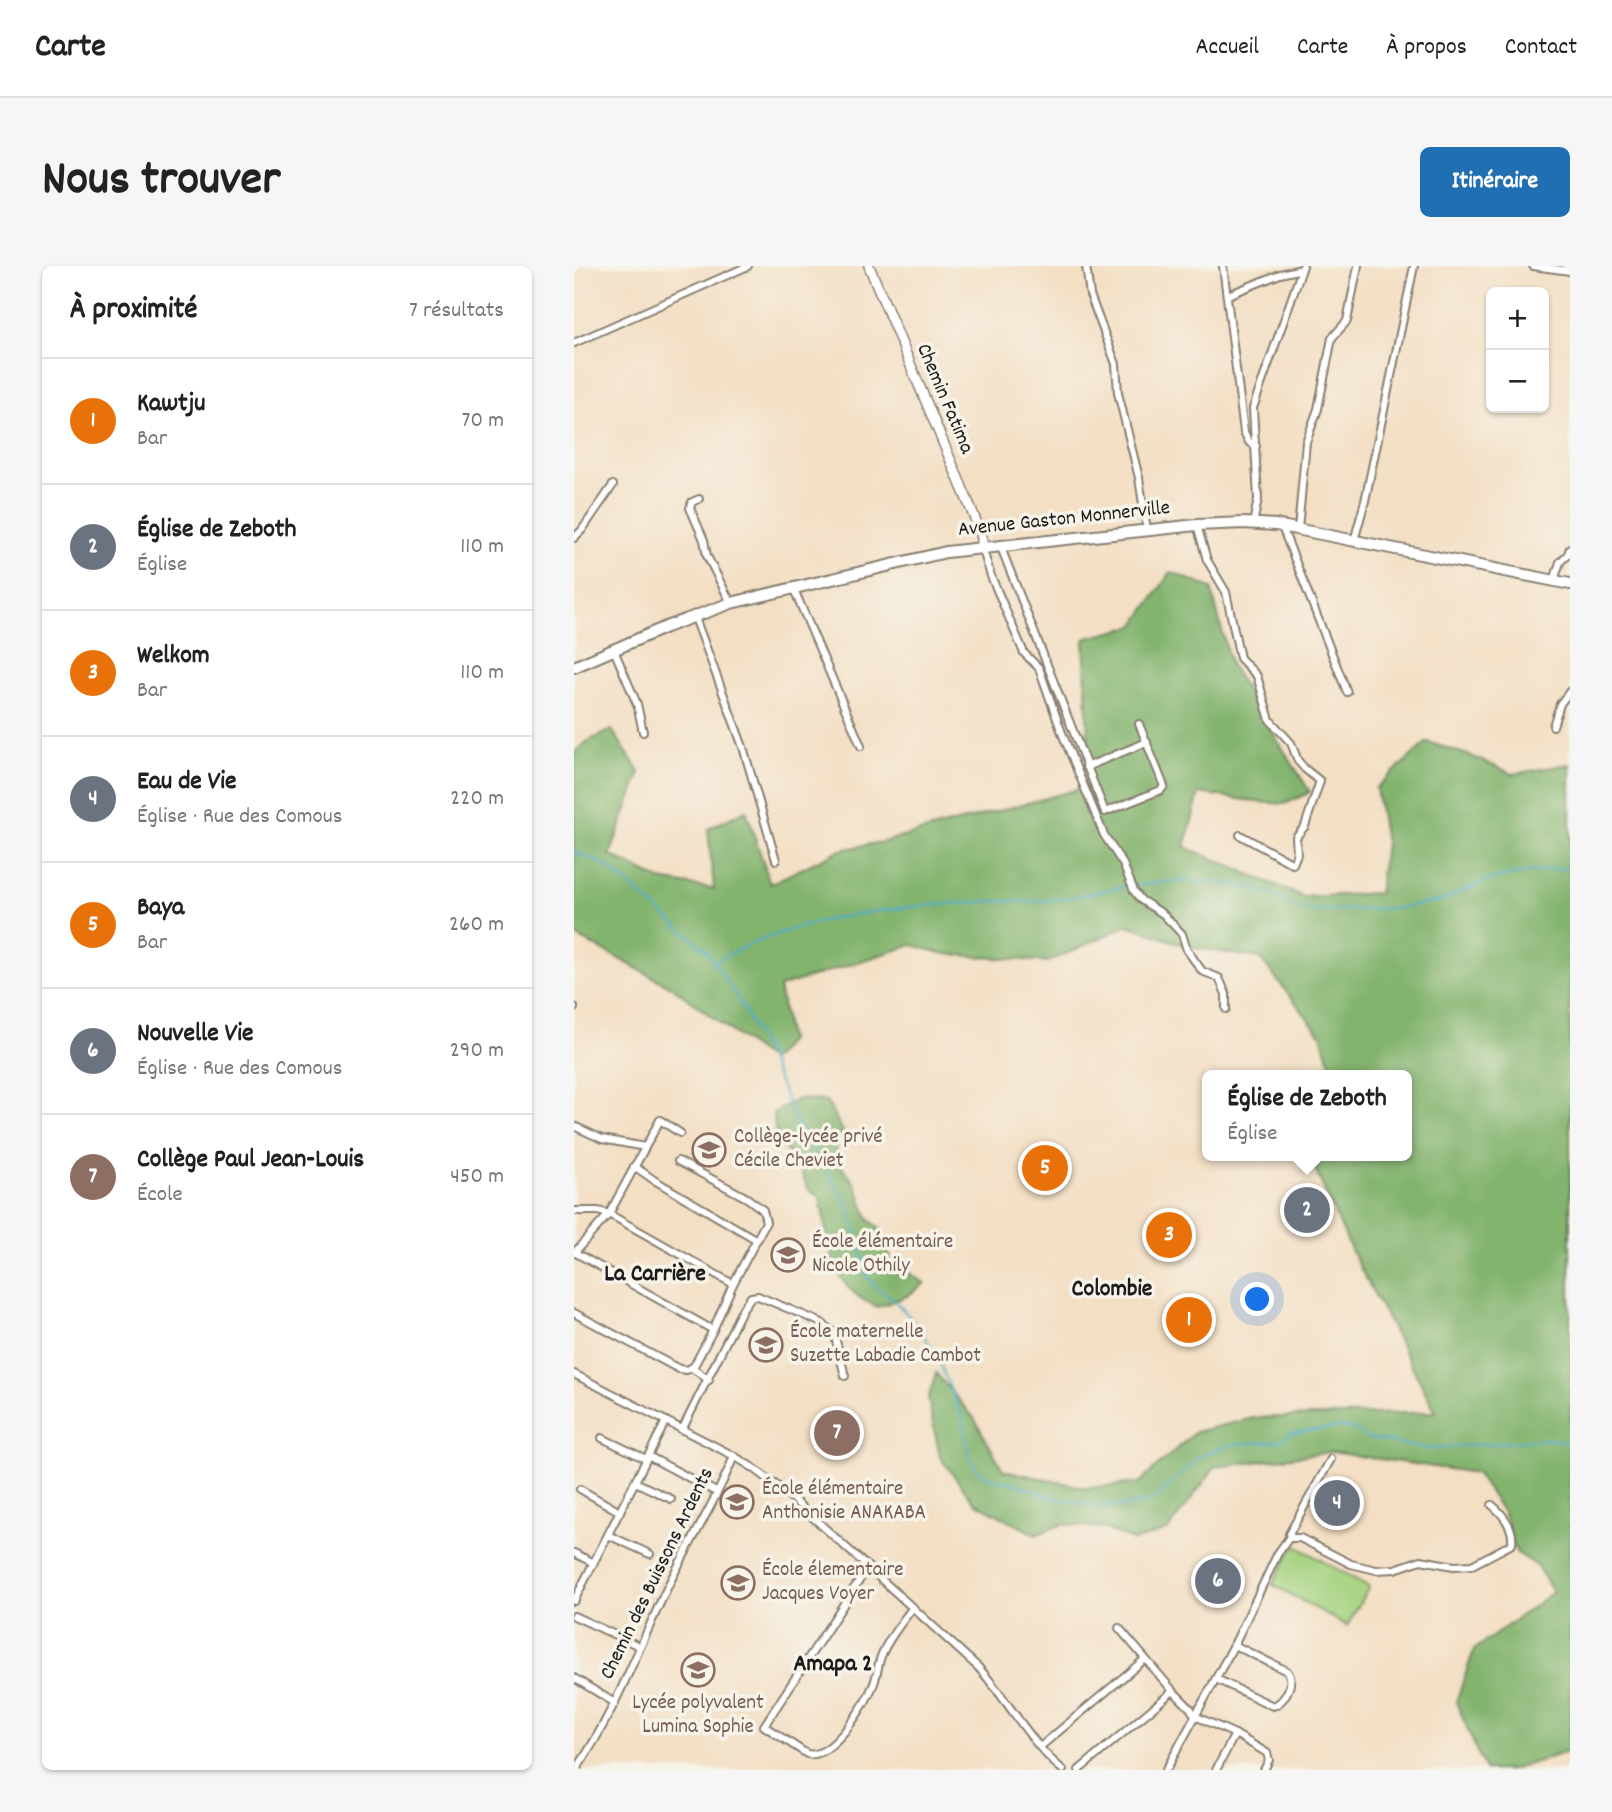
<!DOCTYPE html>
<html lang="fr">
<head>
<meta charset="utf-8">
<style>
  :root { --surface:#fff; --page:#f6f6f6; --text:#222; --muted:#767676; --line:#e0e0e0; --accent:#1f6fb2 }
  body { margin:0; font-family:Dekko,sans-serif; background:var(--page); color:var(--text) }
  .controls { position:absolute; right:21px; top:21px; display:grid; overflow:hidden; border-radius:10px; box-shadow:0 2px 5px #0004 }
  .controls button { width:63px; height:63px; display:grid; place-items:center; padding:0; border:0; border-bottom:2px solid var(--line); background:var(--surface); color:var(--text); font:35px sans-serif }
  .you { position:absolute; left:684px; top:1034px; width:24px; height:24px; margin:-18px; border:5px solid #fff; border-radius:50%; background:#1a73e8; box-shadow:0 0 0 10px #1a73e833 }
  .badge { display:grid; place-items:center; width:46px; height:46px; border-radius:50%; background:var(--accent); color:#fff; font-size:23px; font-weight:700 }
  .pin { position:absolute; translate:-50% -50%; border:4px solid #fff; box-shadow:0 2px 7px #0006 }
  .popup { position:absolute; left:628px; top:804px; width:210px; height:91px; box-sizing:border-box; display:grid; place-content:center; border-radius:10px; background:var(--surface); filter:drop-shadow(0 2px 5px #0005); font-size:23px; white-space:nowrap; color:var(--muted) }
  .popup b { font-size:26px; color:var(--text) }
  .popup::after { content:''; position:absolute; left:50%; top:100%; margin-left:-14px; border:14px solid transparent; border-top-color:var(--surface) }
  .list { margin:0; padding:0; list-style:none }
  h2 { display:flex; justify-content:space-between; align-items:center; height:91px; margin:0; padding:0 28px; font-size:30px }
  h2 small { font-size:23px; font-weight:400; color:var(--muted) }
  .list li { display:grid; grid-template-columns:46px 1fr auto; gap:21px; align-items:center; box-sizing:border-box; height:126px; padding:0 28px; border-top:2px solid var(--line) }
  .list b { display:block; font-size:26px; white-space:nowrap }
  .list p { margin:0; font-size:23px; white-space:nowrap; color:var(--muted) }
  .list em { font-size:23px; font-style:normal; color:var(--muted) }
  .map { position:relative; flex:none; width:996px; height:1504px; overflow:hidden; border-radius:10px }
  header { display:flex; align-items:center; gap:42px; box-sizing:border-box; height:98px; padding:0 35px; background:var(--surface); border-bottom:2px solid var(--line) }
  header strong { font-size:33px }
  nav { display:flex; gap:38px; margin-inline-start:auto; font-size:24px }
  .intro { display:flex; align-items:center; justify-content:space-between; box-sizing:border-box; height:168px; padding:0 42px }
  h1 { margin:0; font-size:49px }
  .button { padding:18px 32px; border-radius:10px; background:var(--accent); color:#fff; font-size:24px; font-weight:700 }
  main { display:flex; gap:42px; padding:0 42px }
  aside { flex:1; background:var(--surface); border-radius:10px; box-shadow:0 2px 5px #0004 }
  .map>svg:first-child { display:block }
  .green { fill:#a4d27f; stroke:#60774e; stroke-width:2 }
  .forest { fill:#83b46e; stroke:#506845; stroke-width:2 }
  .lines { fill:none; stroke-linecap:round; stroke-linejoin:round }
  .stream { stroke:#4aacca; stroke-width:2 }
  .street-casing { stroke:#887e70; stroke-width:10 }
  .secondary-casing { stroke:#887e70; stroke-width:12 }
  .primary-casing { stroke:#887e70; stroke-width:14 }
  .street { stroke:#fff; stroke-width:6 }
  .secondary { stroke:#fff; stroke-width:9 }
  .primary { stroke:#fff; stroke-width:10 }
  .labels { text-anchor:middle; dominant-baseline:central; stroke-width:7; stroke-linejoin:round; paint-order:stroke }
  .street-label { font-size:21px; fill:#1c1c1c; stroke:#f7f3e8 }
  .education-label { font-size:21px; fill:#785e54; stroke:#f7f3e8; text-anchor:start }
  .quarter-label { font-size:24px; font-weight:bold; fill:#1c1c1c; stroke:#f7f3e8 }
</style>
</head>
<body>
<header>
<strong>Carte</strong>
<nav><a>Accueil</a><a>Carte</a><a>À propos</a><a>Contact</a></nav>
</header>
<div class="intro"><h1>Nous trouver</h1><a class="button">Itinéraire</a></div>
<main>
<aside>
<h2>À proximité<small>7 résultats</small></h2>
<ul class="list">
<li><span class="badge" style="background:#e8710a">1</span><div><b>Kawtju</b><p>Bar</p></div><em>70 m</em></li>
<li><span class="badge" style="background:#6b7280">2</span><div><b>Église de Zeboth</b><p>Église</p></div><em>110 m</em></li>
<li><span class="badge" style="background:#e8710a">3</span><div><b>Welkom</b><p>Bar</p></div><em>110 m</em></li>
<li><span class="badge" style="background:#6b7280">4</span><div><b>Eau de Vie</b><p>Église · Rue des Comous</p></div><em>220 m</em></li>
<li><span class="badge" style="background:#e8710a">5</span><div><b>Baya</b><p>Bar</p></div><em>260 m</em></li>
<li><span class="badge" style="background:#6b7280">6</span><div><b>Nouvelle Vie</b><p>Église · Rue des Comous</p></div><em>290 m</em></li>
<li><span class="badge" style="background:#8d6e63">7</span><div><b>Collège Paul Jean-Louis</b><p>École</p></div><em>450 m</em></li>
</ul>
</aside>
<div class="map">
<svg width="996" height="1504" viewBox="0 0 996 1504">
  <rect width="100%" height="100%" fill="#f7f3e8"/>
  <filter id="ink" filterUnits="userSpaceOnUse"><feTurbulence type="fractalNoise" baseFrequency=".0143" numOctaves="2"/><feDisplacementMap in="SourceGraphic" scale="14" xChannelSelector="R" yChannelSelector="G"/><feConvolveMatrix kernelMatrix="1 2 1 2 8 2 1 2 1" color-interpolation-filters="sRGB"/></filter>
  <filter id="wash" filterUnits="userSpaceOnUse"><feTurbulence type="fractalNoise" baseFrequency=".00686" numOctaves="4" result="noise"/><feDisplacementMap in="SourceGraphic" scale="28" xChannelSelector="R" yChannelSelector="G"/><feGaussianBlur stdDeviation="1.57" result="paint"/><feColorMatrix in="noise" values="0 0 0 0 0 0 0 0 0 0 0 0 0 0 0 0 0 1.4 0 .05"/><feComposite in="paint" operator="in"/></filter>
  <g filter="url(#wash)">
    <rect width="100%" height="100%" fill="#f3dfc4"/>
    <!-- green -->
    <polygon class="green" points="720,1279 795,1321 773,1360 698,1318"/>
    <!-- forest -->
    <g class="forest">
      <polygon points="597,306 637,322 657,400 736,526 711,538 685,536 625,527 611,581 730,631 805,627 811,576 802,522 853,476 897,490 939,508 996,498 996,1485 937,1504 911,1504 882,1436 900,1384 979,1326 963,1300 942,1286 929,1246 902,1207 757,1186 641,1201 594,1264 560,1275 529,1262 489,1258 462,1269 400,1236 366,1191 354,1133 362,1107 400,1152 429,1204 513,1222 565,1217 621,1166 679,1152 862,1146 780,990 741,903 749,890 833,890 833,809 760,809 747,769 686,692 615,681 554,659 474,696 371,688 338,679 205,721 215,775 197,795 98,721 0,669 0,487 14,475 38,464 66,507 36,589 86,614 140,623 134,563 172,544 196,618 266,584 313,575 516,520 510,373 560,360"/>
      <path d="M 224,833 L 252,835 L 269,865 L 262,883 L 266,898 L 282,919 L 294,952 L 309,966 L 318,997 L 351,1017 L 333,1030 L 304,1041 C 253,1022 256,976 246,931 L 234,923 L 222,894 L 203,876 L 199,847 Z"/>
    </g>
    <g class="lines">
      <!-- stream -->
      <g class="stream">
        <polyline points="0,586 30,598 133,685 163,731 191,784 222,855 271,935 282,964 293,1010 303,1022 317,1031 342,1057 361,1086 388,1150 395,1189 402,1203 416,1212 435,1216 480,1232 523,1240 555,1240 576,1235 591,1224 626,1190 659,1178 706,1175 717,1167 766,1161 779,1163 793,1172 854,1183 973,1173 996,1176"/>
        <polyline points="561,620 599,615 647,616 684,624 702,630 719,641 735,645 823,642 866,635 913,614 954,606 996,602"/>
        <path d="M 141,696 C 225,648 322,641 417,635 C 436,634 456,637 476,634 C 502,631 529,624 555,620"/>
      </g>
    </g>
  </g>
  <g filter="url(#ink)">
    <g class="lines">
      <defs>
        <g id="street">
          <polyline points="512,0 516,29 542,98 544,127 565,212 573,264"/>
          <polyline points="649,0 670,166 675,176 682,180"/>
          <polyline points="959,0 996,5"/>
          <polyline points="654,29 706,8 728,3"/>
          <polyline points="0,77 174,0"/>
          <polyline points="125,233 118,236 116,242 130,274 133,290 157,337"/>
          <polyline points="679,258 684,233 679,142 729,0"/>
          <polyline points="623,259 633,294 652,326 666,392 683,410 696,454 717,477 724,495 731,503 746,515 731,560 722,571 723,588 719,598 666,569"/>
          <polyline points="708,261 773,426"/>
          <polyline points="724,264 732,176 744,143 758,72 773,55 784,0"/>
          <polyline points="0,272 8,264 39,219"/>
          <polyline points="780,275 791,235 840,0"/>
          <polyline points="426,279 531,546 587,524 590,520 565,458"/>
          <polyline points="408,281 417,310 450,387 465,402 488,467 530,569 549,598 560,625 567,634 589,648 608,668 613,684 628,705 645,712 652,728 652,743"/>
          <polyline points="980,315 986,296 994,288 996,282"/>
          <polyline points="219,321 287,480"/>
          <polyline points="120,349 169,481 202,594"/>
          <polyline points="40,384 63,438 69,466"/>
          <polyline points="979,460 986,438 996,425"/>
          <polyline points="512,501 573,476"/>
          <polyline points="0,741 0,742"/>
          <polyline points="0,860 28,873 71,881"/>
          <polyline points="60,900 80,914 183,974"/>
          <polyline points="0,945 24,945 35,948 159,1018"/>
          <polyline points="0,986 139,1064"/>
          <polyline points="0,987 35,948 86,854 106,867"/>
          <polyline points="0,1047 105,1103 113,1104 120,1100 139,1064 159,1018 192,956 189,944 173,932 104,895"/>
          <polyline points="118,1102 135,1114"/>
          <path d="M 0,1108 L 160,1190 L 181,1203 L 211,1226 L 404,1401 C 433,1432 457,1479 489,1504"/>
          <polyline points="108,1164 169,1042 177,1031 184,1030 246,1056 260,1067 271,1110"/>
          <polyline points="28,1172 72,1193"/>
          <polyline points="74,1190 142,1226"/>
          <polyline points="61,1216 97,1233"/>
          <polyline points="6,1223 46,1246"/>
          <polyline points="34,1269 76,1288"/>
          <polyline points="717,1271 715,1268 757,1193"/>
          <polyline points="0,1287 20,1297"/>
          <path d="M 294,1301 L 190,1460 L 233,1488 C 257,1494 290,1441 298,1422 C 304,1411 303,1397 309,1386 C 316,1370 329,1355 339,1341"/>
          <polyline points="0,1335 92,1155"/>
          <polyline points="0,1350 65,1380"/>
          <polyline points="545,1362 599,1425 617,1443 621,1450 661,1468 693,1487 695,1494 690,1504"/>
          <polyline points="0,1412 41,1437"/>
          <path d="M 642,1413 L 699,1440 C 711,1436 722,1415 713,1405 L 660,1379"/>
          <polyline points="466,1481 571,1393"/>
          <path d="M 2,1504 C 41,1447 65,1380 95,1318 C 116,1275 143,1234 160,1190"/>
          <polyline points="505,1504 599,1425"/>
          <path d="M 592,1504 L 660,1379 L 704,1287 L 715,1272 L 726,1272 L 777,1298 L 802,1304 L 821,1303 L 847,1294 L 880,1300 L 898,1299 L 938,1278 C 940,1262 930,1249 918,1239"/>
          <polyline points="642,1504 661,1468"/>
        </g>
        <polyline id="secondary" points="295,0 400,250 408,271 408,281"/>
        <polyline id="primary" points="0,401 92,361 157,337 372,286 623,259 670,257 702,259 996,318"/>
      </defs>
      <!-- street casing -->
      <use href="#street" class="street-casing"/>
      <!-- secondary casing -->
      <use href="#secondary" class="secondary-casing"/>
      <!-- primary casing -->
      <use href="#primary" class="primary-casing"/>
      <!-- street -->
      <use href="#street" class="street"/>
      <!-- secondary -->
      <use href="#secondary" class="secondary"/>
      <!-- primary -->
      <use href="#primary" class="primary"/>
    </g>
  </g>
  <!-- icons -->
  <defs>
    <symbol id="school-ring" viewBox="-11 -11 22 22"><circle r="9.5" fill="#f7f3e8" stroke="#8d6e63" stroke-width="1.5"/><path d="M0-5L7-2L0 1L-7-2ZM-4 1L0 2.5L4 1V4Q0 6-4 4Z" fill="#8d6e63"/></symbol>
  </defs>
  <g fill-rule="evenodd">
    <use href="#school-ring" x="116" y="865" width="38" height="38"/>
    <use href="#school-ring" x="195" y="970" width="38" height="38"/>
    <use href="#school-ring" x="173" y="1060" width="38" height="38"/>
    <use href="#school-ring" x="144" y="1217" width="38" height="38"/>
    <use href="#school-ring" x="145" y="1298" width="38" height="38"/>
    <use href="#school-ring" x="105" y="1385" width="38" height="38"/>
  </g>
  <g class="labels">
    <!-- street labels -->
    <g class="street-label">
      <text transform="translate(370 133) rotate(67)">Chemin Fatima</text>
      <text transform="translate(490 254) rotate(-6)">Avenue Gaston Monnerville</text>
      <text transform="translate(84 1308) rotate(-64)">Chemin des Buissons Ardents</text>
    </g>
    <!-- education labels -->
    <g class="education-label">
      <text x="160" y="872">Collège-lycée privé<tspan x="160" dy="24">Cécile Cheviet</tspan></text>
      <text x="238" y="977">École élémentaire<tspan x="238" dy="24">Nicole Othily</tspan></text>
      <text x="216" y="1067">École maternelle<tspan x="216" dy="24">Suzette Labadie Cambot</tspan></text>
      <text x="188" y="1224">École élémentaire<tspan x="188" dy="24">Anthonisie ANAKABA</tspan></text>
      <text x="188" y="1305">École élementaire<tspan x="188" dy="24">Jacques Voyer</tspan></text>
      <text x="124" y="1438" text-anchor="middle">Lycée polyvalent<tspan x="124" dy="24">Lumina Sophie</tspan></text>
    </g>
    <!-- quarter labels -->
    <g class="quarter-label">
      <text x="81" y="1009">La Carrière</text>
      <text x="538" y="1024">Colombie</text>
      <text x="259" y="1399">Amapa 2</text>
    </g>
  </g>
</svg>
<div class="controls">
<button>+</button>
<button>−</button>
</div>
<div class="you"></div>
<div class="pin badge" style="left:615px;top:1054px;background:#e8710a">1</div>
<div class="pin badge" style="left:733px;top:944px;background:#6b7280">2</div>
<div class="popup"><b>Église de Zeboth</b>Église</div>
<div class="pin badge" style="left:595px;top:969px;background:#e8710a">3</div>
<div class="pin badge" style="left:763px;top:1237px;background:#6b7280">4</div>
<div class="pin badge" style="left:471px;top:902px;background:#e8710a">5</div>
<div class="pin badge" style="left:644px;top:1315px;background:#6b7280">6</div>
<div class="pin badge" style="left:263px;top:1167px;background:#8d6e63">7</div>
</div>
</main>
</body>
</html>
